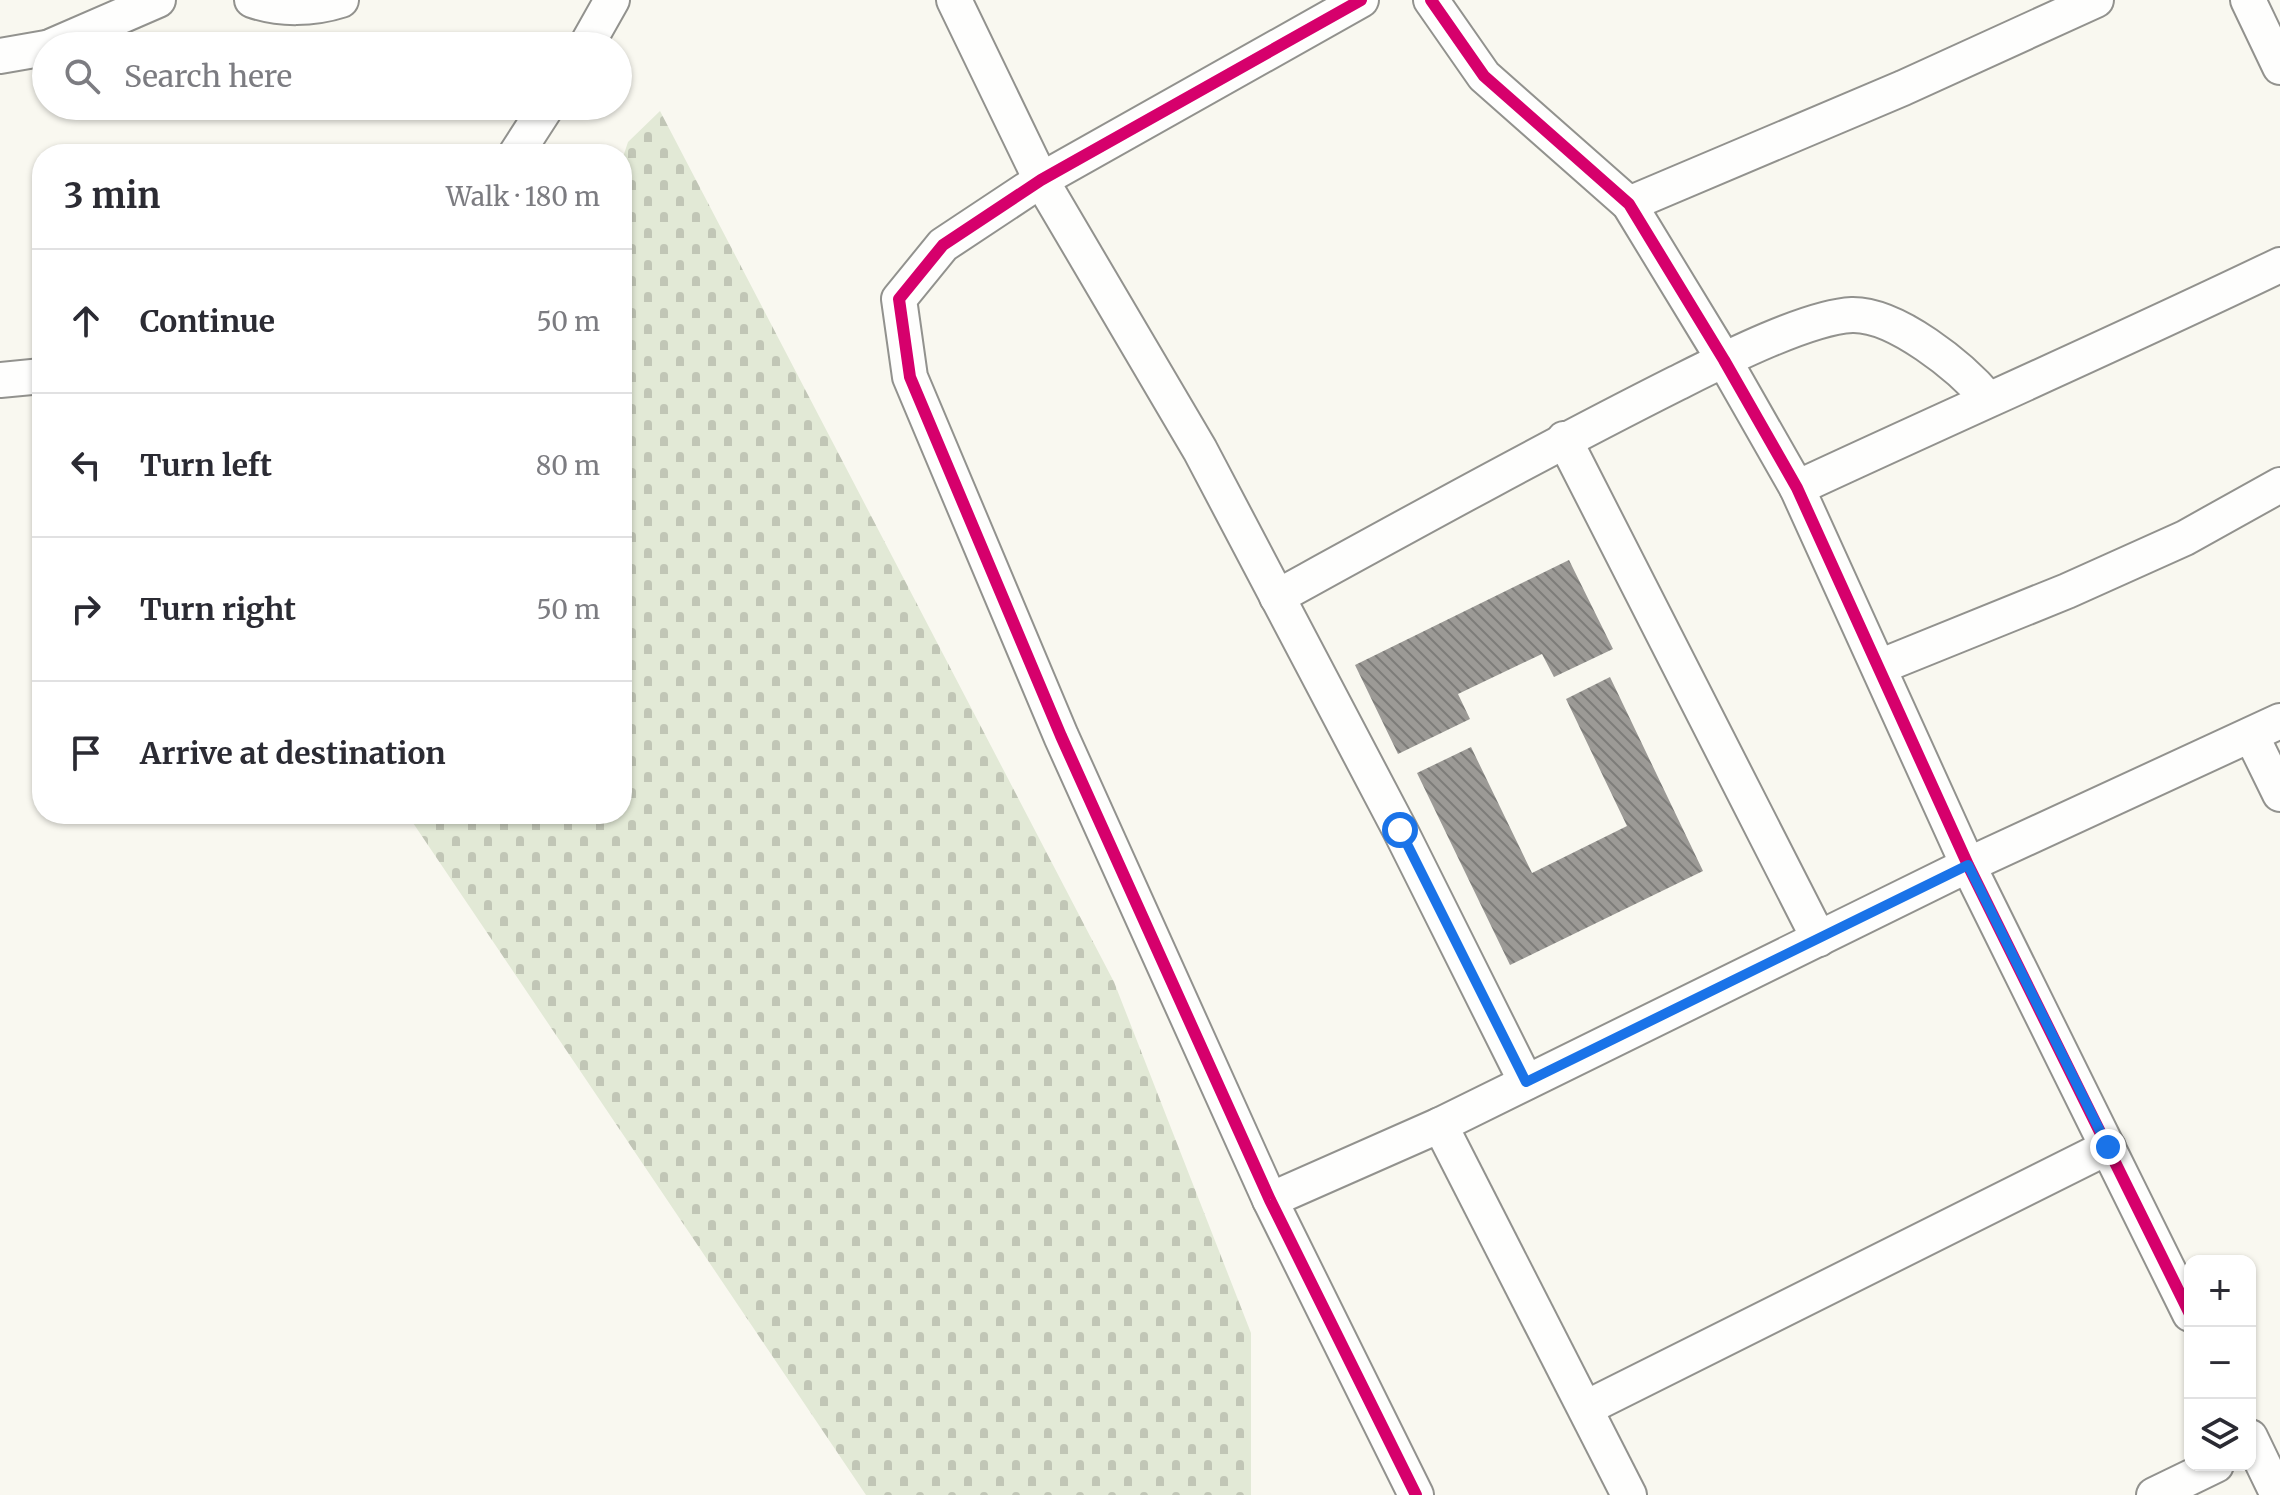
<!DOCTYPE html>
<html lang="en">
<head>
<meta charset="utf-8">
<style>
  :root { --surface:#fff; --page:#f2f2f3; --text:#2b2b33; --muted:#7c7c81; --line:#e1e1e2 }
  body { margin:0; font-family:Merriweather,serif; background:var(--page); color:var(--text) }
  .controls { position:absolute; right:24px; bottom:24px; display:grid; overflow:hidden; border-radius:16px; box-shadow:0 2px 6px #0004 }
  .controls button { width:72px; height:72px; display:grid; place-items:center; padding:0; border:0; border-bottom:2px solid var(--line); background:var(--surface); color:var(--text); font:40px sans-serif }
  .stop { position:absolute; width:24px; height:24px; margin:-18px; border:6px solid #1a73e8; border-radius:50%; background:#fff }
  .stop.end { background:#1a73e8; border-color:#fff; box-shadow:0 2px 8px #0008 }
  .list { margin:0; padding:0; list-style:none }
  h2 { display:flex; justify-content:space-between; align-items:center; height:104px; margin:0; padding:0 32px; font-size:34px }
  h2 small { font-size:26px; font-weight:400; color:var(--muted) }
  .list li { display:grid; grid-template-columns:52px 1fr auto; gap:24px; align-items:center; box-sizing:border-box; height:144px; padding:0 32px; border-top:2px solid var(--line) }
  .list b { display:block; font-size:30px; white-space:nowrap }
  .list em { font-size:26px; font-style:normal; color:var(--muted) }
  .icon { flex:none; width:44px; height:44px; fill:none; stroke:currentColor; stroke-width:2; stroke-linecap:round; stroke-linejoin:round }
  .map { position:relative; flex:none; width:2280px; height:1495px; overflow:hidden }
  .search { position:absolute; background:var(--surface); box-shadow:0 2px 6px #0004; left:32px; top:32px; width:600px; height:88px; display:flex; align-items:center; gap:20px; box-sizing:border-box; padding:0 28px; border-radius:44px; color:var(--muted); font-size:30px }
  .panel { position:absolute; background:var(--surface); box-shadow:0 2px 6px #0004; left:32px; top:144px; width:600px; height:680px; border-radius:32px }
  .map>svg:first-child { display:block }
  .cemetery { fill:url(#cemetery-stones) }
  .building { fill:url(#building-back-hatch) }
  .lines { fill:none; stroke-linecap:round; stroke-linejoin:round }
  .street-casing { stroke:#92928e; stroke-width:38 }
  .street { stroke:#fefefd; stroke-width:34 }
  .cycleway-casing { stroke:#fff; stroke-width:17 }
  .cycleway { stroke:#d6006c; stroke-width:12 }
  .route { stroke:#1a73e8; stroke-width:10 }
</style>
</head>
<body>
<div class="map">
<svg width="2280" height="1495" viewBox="0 0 2280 1495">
  <defs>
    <pattern id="cemetery-stones" width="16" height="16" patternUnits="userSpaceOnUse" patternTransform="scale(2)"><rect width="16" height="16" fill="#e2e9d6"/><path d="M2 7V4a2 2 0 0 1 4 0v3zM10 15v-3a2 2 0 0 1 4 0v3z" fill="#c1c6b6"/></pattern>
    <pattern id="building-back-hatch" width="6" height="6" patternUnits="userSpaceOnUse" patternTransform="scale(2)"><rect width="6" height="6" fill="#9c9a96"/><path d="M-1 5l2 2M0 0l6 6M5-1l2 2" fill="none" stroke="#7d7c79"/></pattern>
  </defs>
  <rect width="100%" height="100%" fill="#f9f8f0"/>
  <!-- cemetery -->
  <polygon class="cemetery" points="660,111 1114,982 1251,1333 1251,1495 866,1495 407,814 622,814 622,160 628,142"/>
  <!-- building -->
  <g class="building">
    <polygon points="1569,560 1613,649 1554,677 1542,654 1458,694 1470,719 1398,754 1355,665"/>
    <polygon points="1610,677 1703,871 1510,965 1417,773 1471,747 1532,873 1627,826 1566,699"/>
  </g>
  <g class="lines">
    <defs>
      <g id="street">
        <path d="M 252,0 C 280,10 313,9 341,0"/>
        <polyline points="954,0 1041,180 1200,450 1400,830 1526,1082"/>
        <polyline points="1361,0 1041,180 943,245 899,299 910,377 1061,736 1270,1200 1416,1495"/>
        <polyline points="1431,0 1484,76 1629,204 1724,360 1797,488 1968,865 2190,1314"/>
        <polyline points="2248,0 2280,67"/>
        <polyline points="52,46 158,0"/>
        <polyline points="586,46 612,0"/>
        <polyline points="0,56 46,48"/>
        <polyline points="516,154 547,106"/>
        <polyline points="1629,204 1903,88 2096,0"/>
        <polyline points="0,380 42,376"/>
        <polyline points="1564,439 1819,939"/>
        <path d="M 1797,488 C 1958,413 2120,342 2280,265"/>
        <path d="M 1277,597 C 1410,524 1542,451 1677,383 C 1719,362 1807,317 1852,315 C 1896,314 1961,367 1988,399"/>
        <polyline points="1879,667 2067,591 2185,538 2280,485"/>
        <polyline points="2251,735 2280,794"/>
        <polyline points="1440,1125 1629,1495"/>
        <polyline points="1270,1200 1440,1125 1968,865 2280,721"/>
        <polyline points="1586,1408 2108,1147"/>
        <polyline points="2250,1437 2278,1495"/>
        <polyline points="2154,1495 2216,1465"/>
      </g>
    </defs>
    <!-- street casing -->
    <use href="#street" class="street-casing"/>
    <!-- street -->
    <use href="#street" class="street"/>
    <defs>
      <g id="cycleway">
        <polyline points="1361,0 1041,180 943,245 899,299 910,377 1061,736 1270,1200 1416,1495"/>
        <polyline points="1431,0 1484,76 1629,204 1724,360 1797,488 1968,865 2190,1314"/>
      </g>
    </defs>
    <!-- cycleway casing -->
    <use href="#cycleway" class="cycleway-casing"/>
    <!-- cycleway -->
    <use href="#cycleway" class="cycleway"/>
  </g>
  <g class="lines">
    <!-- route -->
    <polyline class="route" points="1400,830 1526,1082 1968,865 2108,1147"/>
  </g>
</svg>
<div class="controls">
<button>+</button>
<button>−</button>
<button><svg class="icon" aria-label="layers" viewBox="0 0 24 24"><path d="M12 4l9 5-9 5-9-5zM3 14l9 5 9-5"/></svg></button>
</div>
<div class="stop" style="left:1400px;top:830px"></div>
<div class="stop end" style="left:2108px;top:1147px"></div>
<div class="search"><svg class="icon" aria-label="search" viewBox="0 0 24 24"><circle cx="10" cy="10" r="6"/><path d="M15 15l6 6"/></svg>Search here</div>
<section class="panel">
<h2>3 min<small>Walk · 180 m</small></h2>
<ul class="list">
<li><svg class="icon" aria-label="ahead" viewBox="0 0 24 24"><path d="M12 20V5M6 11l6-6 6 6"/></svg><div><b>Continue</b></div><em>50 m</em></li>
<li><svg class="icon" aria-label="left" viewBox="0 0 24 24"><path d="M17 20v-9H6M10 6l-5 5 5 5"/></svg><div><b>Turn left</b></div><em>80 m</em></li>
<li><svg class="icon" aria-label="right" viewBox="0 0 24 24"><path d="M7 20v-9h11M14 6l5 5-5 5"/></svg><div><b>Turn right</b></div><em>50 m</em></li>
<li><svg class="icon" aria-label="arrive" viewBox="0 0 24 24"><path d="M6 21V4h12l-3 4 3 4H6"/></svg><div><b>Arrive at destination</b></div></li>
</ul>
</section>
</div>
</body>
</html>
